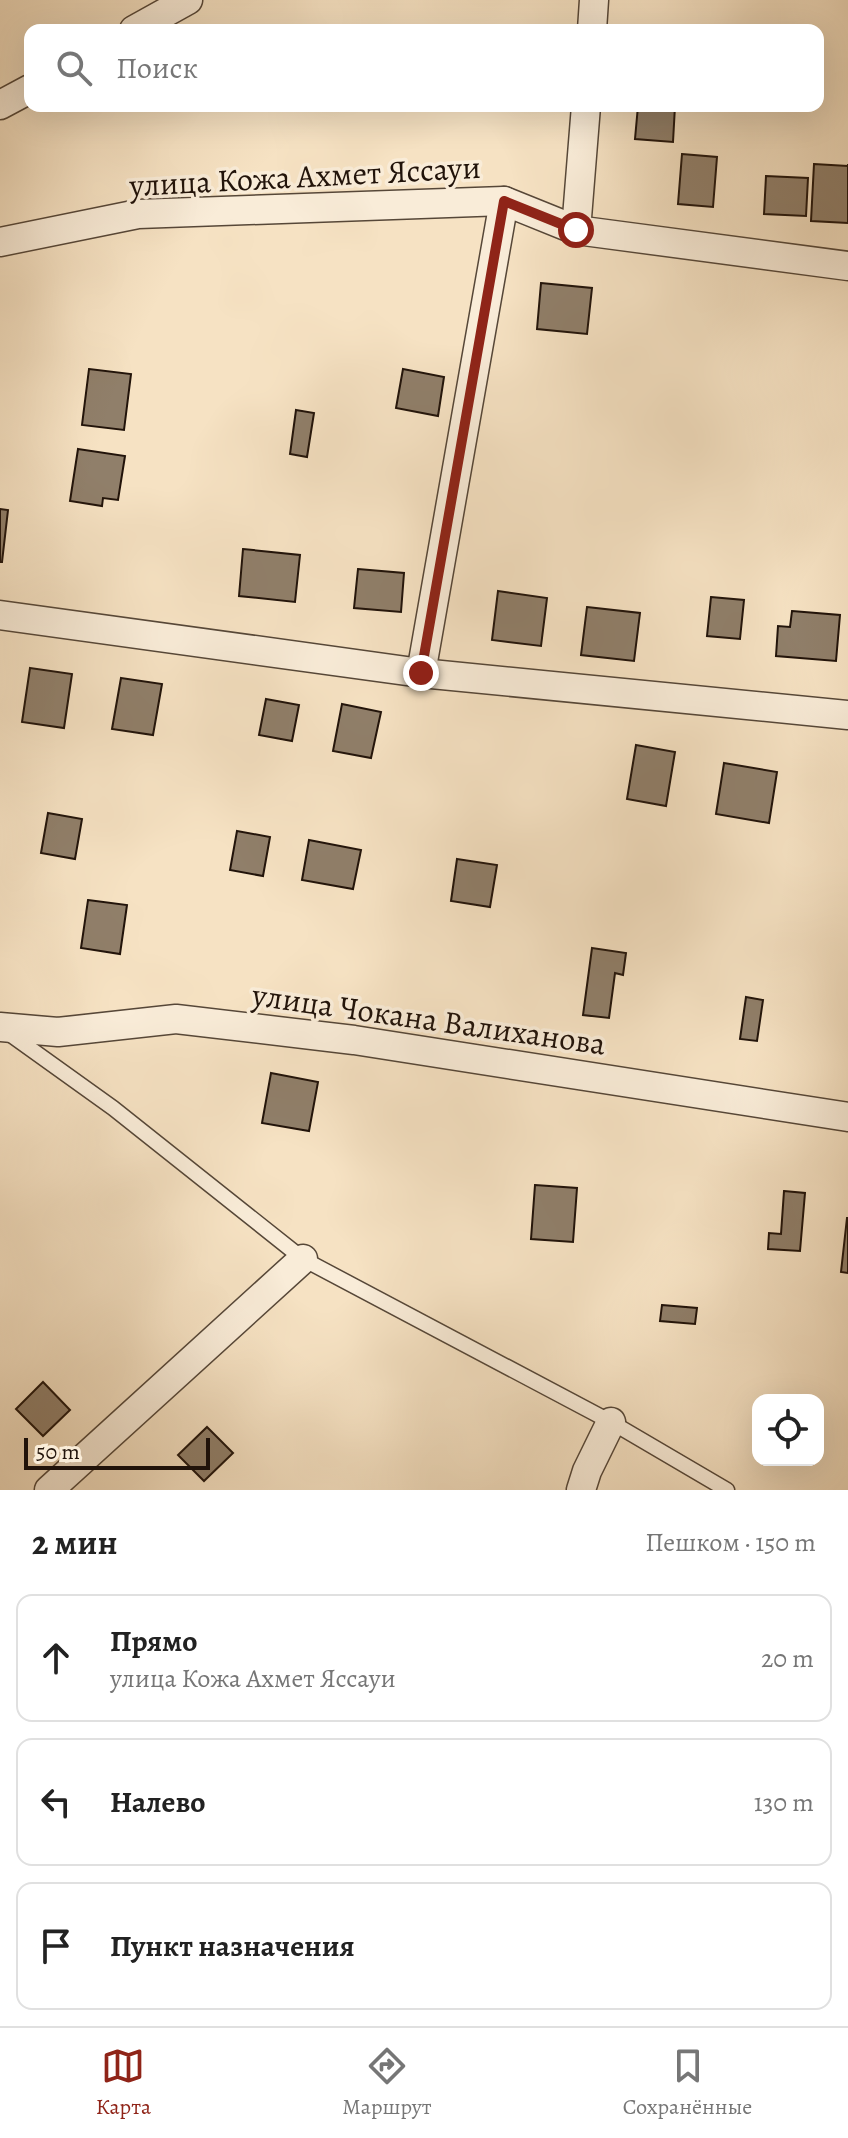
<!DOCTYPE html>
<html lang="ru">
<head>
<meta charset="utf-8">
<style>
  :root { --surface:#fff; --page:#f2f2f2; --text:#222; --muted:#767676; --line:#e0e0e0; --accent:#8f2418 }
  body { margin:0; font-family:Alegreya,serif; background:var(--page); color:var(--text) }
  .controls { position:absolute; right:24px; bottom:24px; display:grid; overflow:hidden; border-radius:16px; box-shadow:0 8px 32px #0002 }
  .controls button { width:72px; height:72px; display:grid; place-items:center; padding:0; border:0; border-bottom:2px solid var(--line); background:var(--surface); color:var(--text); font:40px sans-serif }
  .scale { position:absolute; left:24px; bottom:20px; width:186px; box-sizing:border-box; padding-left:8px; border:4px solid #21130a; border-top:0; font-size:22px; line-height:28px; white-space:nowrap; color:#21130a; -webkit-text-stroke:6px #f9ecd8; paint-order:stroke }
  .stop { position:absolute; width:24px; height:24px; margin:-18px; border:6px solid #8f2418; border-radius:50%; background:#fff }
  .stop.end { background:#8f2418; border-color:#fff; box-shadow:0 2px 8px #0008 }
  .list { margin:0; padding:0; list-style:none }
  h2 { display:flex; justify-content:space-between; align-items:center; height:104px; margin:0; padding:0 32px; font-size:34px }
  h2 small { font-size:26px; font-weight:400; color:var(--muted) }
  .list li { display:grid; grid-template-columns:52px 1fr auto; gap:24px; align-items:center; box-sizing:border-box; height:128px; margin:0 16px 16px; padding:0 16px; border:2px solid var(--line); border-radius:16px }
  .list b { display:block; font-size:30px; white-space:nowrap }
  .list p { margin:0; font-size:26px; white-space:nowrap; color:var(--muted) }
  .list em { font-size:26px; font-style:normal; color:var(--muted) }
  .icon { flex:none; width:44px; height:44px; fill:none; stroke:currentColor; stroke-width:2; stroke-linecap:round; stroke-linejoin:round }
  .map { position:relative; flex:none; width:848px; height:1490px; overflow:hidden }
  .search { position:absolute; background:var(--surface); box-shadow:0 8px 32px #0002; left:24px; right:24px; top:24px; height:88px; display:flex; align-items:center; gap:20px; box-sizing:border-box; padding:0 28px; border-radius:16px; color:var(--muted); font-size:30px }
  .sheet { height:536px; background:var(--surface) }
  nav { display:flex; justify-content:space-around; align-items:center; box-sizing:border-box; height:112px; border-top:2px solid var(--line); background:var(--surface); font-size:22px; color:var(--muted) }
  nav a { display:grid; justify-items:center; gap:4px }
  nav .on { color:var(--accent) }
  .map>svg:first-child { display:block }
  .building { fill:#907f6a; stroke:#21130a; stroke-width:2 }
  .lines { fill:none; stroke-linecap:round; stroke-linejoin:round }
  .service-casing { stroke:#564738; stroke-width:17 }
  .minor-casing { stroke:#564738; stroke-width:31 }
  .service { stroke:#f9ecd8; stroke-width:14 }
  .minor { stroke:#f9ecd8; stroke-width:28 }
  .route { stroke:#8f2418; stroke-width:10 }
  .labels { text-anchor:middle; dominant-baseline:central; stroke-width:7; stroke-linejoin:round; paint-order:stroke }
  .street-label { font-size:32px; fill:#21130a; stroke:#f9ecd8 }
</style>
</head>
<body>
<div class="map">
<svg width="848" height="1490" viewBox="0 0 848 1490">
  <rect width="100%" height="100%" fill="#f6e2c3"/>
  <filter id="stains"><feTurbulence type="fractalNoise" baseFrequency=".0025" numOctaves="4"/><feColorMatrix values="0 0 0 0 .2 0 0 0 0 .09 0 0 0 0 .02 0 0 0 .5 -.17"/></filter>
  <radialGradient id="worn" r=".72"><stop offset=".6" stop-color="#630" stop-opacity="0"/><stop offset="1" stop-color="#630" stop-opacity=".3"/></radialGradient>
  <!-- building -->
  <g class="building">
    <polygon points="638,106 675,106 673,142 635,139"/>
    <polygon points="682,154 717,157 713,207 678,204"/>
    <polygon points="814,164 848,166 848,164 848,223 811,221"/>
    <polygon points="766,176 808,178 806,216 764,214"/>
    <polygon points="541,283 592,288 587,334 537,329"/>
    <polygon points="89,369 131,374 124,430 82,425"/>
    <polygon points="403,369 444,377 438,416 396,408"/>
    <polygon points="296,410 314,413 307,457 290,454"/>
    <polygon points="78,449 125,456 118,500 103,498 102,506 70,501"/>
    <polygon points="0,509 8,510 2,562 0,562"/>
    <polygon points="243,549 300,555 295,602 239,596"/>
    <polygon points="358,569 404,573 401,612 354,608"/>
    <polygon points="498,591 547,598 541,646 492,640"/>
    <polygon points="711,597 744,600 740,639 707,636"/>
    <polygon points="587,607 640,613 634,661 581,655"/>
    <polygon points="792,611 840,615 836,661 776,656 778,626 790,627"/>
    <polygon points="30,668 72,674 64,728 22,722"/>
    <polygon points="121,678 162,684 153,735 112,729"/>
    <polygon points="266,699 299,705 292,741 259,735"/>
    <polygon points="342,704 381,712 371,758 333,751"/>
    <polygon points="636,745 675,752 666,806 627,799"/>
    <polygon points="724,763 777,772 769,823 716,814"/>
    <polygon points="48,813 82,819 75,859 41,853"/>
    <polygon points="237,831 270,837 263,876 230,870"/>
    <polygon points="309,840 361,850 353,889 302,880"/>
    <polygon points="457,859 497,865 490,907 451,901"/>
    <polygon points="88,900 127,905 120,954 81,948"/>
    <polygon points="592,948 626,953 623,975 615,973 609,1018 583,1015"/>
    <polygon points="746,997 763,1000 757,1041 740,1039"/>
    <polygon points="271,1073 318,1082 309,1131 262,1123"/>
    <polygon points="535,1185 577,1188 573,1242 531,1239"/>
    <polygon points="784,1191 805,1193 800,1251 768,1249 769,1233 781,1234"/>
    <polygon points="847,1218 848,1218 848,1273 841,1272"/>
    <polygon points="662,1305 697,1308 695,1324 660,1321"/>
    <polygon points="43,1382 70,1410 43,1436 16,1409"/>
    <polygon points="207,1427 233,1453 204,1481 178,1455"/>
  </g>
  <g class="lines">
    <defs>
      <polyline id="service" points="7,1032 113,1108 303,1259 611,1422 727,1490"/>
      <g id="minor">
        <polyline points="134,30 188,0"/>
        <polyline points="592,30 594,0"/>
        <polyline points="0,105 30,89"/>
        <polyline points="576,230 586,106"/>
        <polyline points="0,242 138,214 504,201 576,230 848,266"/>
        <polyline points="0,615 421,673 848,715"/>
        <polyline points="421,673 504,201"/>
        <polyline points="0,1027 58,1032 176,1019 354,1040 848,1117"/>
        <polyline points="49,1490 303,1259"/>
        <polyline points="581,1490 587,1471 611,1422"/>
      </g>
    </defs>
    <!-- service casing -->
    <use href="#service" class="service-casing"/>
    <!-- minor casing -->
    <use href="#minor" class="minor-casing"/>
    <!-- service -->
    <use href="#service" class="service"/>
    <!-- minor -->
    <use href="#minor" class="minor"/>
  </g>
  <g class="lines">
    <!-- route -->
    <polyline class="route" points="421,673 504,201 576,230"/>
  </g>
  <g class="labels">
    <!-- street labels -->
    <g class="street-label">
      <text transform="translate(305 176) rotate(-3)">улица Кожа Ахмет Яссауи</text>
      <text transform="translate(429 1019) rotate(8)">улица Чокана Валиханова</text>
    </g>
  </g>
  <rect width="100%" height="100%" filter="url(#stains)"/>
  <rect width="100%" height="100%" fill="url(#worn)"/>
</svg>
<div class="controls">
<button><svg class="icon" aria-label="locate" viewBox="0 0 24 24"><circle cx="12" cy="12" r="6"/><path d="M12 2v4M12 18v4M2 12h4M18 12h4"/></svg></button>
</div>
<div class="scale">50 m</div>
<div class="stop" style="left:576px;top:230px"></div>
<div class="stop end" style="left:421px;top:673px"></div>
<div class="search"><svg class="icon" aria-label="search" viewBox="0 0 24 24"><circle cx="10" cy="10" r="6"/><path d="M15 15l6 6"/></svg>Поиск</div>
</div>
<section class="sheet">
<h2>2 мин<small>Пешком · 150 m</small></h2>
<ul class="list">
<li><svg class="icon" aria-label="ahead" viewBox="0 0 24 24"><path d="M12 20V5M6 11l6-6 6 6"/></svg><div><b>Прямо</b><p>улица Кожа Ахмет Яссауи</p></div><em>20 m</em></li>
<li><svg class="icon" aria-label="left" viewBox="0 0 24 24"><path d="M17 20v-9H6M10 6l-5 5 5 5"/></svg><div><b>Налево</b></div><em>130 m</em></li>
<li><svg class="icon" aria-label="arrive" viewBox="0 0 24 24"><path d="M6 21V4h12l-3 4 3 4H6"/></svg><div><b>Пункт назначения</b></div></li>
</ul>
</section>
<nav>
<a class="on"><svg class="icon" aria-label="map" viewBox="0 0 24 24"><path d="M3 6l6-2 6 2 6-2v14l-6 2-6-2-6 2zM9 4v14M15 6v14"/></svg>Карта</a>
<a><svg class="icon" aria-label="directions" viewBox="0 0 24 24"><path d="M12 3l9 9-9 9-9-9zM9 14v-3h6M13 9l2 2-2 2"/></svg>Маршрут</a>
<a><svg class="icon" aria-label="saved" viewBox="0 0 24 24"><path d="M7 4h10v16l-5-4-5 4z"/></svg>Сохранённые</a>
</nav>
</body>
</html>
